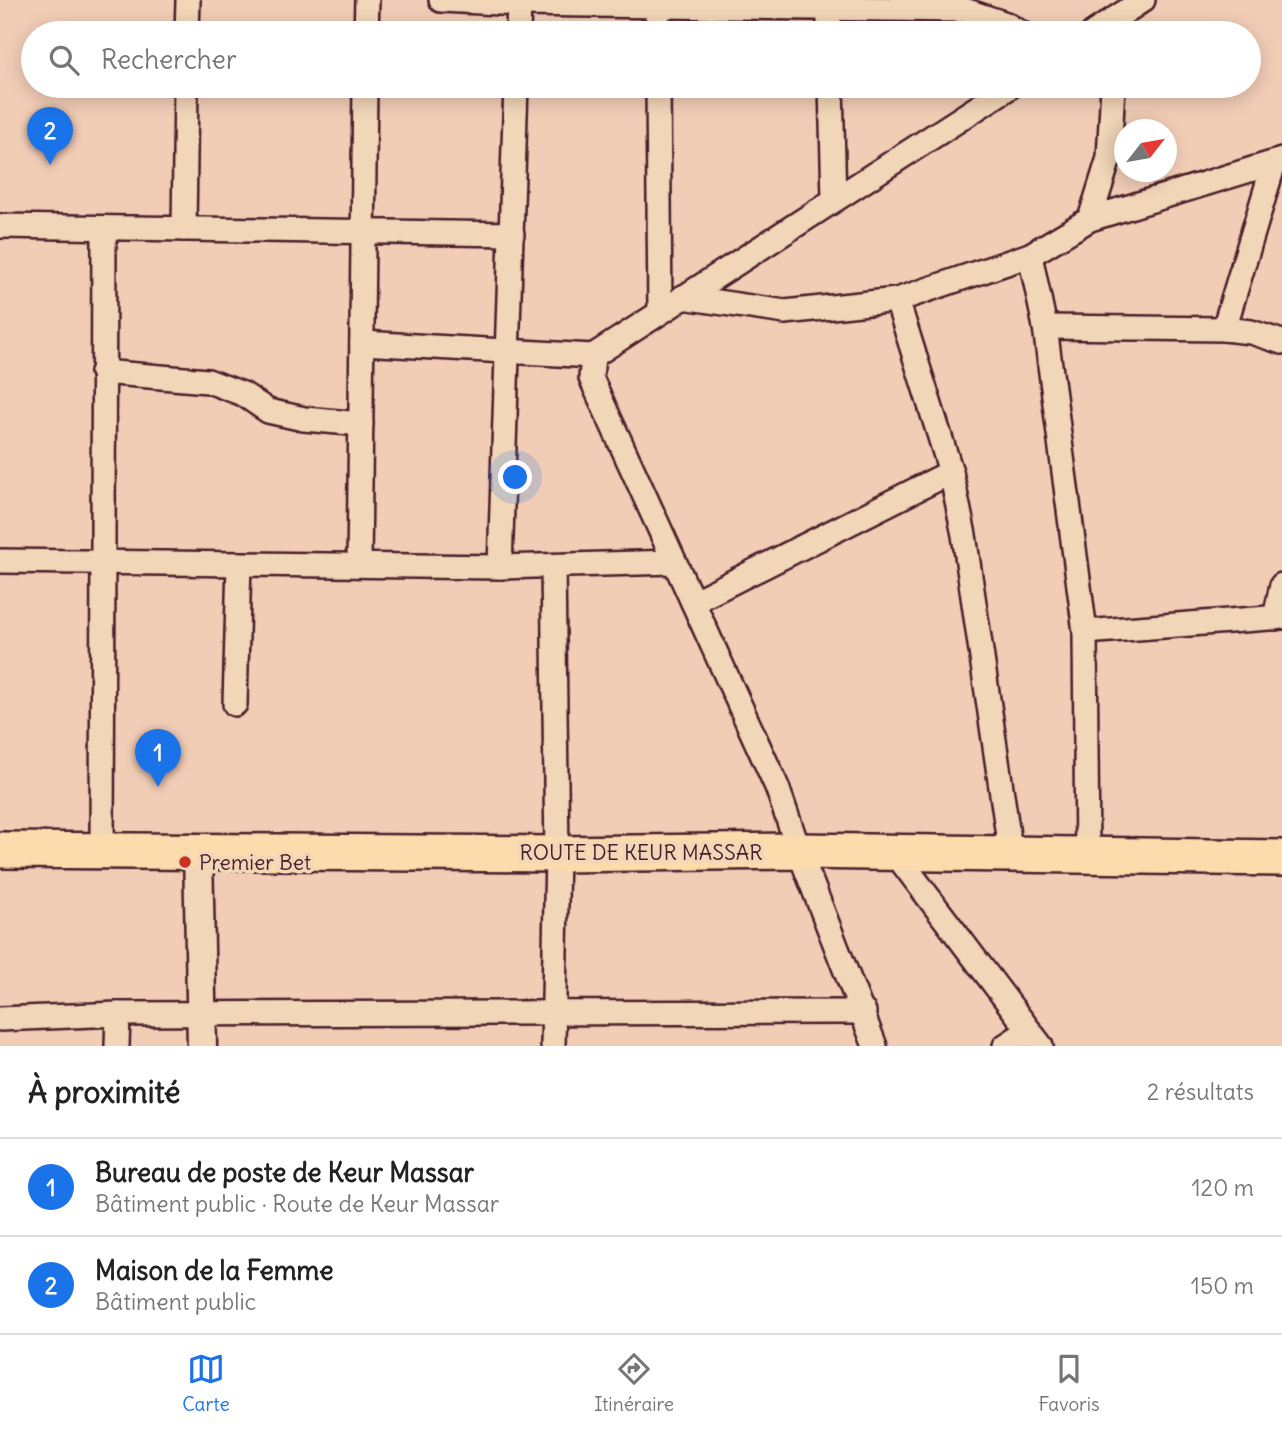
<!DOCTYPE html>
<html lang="fr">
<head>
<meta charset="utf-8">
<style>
  :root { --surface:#fff; --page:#f6f6f6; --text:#222; --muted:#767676; --line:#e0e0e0; --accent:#1a73e8 }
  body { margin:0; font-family:Delius,sans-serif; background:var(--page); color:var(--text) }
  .compass { position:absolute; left:1114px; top:119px; width:63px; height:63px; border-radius:50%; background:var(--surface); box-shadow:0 4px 18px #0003; rotate:59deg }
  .you { position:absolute; left:516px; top:478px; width:24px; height:24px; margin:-18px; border:5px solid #fff; border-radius:50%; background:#1a73e8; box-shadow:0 0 0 10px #1a73e833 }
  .badge { display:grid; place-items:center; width:46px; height:46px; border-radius:50%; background:var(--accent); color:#fff; font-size:23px; font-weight:700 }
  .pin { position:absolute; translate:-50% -58px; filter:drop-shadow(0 2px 4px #0008) }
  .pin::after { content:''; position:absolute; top:37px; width:24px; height:21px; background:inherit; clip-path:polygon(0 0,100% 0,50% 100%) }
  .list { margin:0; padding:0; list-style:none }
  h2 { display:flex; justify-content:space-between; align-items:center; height:91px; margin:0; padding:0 28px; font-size:30px }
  h2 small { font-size:23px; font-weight:400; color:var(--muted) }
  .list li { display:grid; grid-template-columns:46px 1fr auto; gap:21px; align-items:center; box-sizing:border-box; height:98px; padding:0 28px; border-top:2px solid var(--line) }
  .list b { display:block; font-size:26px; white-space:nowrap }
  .list p { margin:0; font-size:23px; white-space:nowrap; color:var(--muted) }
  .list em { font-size:23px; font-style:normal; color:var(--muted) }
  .icon { flex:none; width:38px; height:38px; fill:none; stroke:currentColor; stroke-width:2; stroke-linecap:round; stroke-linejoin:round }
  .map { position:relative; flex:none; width:1282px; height:1046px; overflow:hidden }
  .search { position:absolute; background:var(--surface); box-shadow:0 4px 18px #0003; left:21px; right:21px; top:21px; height:77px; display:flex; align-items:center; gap:18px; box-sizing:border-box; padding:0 24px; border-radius:38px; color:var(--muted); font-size:26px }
  .sheet { height:287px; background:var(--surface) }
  nav { display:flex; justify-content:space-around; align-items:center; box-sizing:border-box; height:98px; border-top:2px solid var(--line); background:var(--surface); font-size:19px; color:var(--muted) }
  nav a { display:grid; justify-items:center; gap:4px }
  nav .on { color:var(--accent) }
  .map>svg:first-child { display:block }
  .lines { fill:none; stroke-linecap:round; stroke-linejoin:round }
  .minor-casing { stroke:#4a1f2b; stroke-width:28 }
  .tertiary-casing { stroke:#4a1f2b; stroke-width:33 }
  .primary-casing { stroke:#4a1f2b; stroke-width:40 }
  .minor { stroke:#f1d6b8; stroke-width:23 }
  .tertiary { stroke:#f1d6b8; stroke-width:28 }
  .primary { stroke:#fcdcac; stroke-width:35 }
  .poi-dot { fill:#c8321e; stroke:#f1d6b8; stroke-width:2.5 }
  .labels { text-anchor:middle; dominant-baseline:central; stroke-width:7; stroke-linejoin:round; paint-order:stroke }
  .street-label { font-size:21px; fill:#4a1f2b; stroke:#f1d6b8 }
  .poi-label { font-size:21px; fill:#4a1f2b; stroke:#f1d6b8; text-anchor:start }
</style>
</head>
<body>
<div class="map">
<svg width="1282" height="1046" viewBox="0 0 1282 1046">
  <rect width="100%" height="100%" fill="#f2cdb6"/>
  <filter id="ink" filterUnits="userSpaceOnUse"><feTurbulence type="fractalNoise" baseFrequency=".0143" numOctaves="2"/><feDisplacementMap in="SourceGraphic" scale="14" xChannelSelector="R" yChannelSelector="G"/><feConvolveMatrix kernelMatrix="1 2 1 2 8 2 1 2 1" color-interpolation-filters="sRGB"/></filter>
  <g filter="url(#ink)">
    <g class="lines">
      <defs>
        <g id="minor">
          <polyline points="441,0 519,4 964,10 1006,24 1021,33"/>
          <polyline points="829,0 829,33"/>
          <polyline points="657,5 658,33"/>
          <polyline points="187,33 188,0"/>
          <polyline points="366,33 367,0"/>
          <polyline points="518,33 519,0"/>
          <polyline points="1093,33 1143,0"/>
          <polyline points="658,86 660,312"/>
          <polyline points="831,86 834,199"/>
          <polyline points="1090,219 1109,158 1113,86"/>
          <polyline points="0,226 512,234"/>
          <polyline points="184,229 186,86"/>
          <polyline points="1030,255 1045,327 1085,632 1087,857"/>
          <polyline points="683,297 785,312 897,300 1030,255 1090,219 1282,160"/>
          <polyline points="897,300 951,472 964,535 1011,856"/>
          <polyline points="1045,327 1224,329 1251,332 1282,342"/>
          <polyline points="1224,329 1274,163"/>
          <polyline points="362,343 593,356"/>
          <polyline points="102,372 208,381 243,394 268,411 304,419 361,424"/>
          <polyline points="0,561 500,567 674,562"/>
          <polyline points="359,565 365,86"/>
          <polyline points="500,567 516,86"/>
          <polyline points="553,567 557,854 553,1046"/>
          <polyline points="693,602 951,472"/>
          <polyline points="1275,618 1282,585"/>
          <polyline points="1085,632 1282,617"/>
          <polyline points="235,704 239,564"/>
          <polyline points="102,851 104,228"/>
          <polyline points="895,853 1041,1046"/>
          <polyline points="0,1019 118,1014 864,1012"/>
          <polyline points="117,1046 118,1014"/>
          <polyline points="875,1046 799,851 777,787 591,378 593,356 1011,86"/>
          <polyline points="1005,1046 1028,1031"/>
        </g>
        <polyline id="tertiary" points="198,851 202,1046"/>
        <polyline id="primary" points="0,850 557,854 799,851 1282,858"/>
      </defs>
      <!-- minor casing -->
      <use href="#minor" class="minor-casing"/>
      <!-- tertiary casing -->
      <use href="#tertiary" class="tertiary-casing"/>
      <!-- primary casing -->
      <use href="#primary" class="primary-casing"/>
      <!-- minor -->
      <use href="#minor" class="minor"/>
      <!-- tertiary -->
      <use href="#tertiary" class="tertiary"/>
      <!-- primary -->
      <use href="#primary" class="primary"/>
    </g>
  </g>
  <!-- markers -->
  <circle class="poi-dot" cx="185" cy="862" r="7"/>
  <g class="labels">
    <!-- street labels -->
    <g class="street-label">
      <text x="641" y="852">ROUTE DE KEUR MASSAR</text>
    </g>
    <!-- poi labels -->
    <g class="poi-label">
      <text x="199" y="862">Premier Bet</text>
    </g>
  </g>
</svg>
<svg class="compass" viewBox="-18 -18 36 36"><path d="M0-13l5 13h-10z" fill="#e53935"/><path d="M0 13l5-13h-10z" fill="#767676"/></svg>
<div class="you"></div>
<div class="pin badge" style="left:158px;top:787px">1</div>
<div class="pin badge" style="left:50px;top:165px">2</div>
<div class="search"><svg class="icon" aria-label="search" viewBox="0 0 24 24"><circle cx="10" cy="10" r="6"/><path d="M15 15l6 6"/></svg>Rechercher</div>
</div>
<section class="sheet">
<h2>À proximité<small>2 résultats</small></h2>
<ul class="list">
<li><span class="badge">1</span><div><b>Bureau de poste de Keur Massar</b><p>Bâtiment public · Route de Keur Massar</p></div><em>120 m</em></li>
<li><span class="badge">2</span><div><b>Maison de la Femme</b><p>Bâtiment public</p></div><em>150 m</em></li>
</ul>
</section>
<nav>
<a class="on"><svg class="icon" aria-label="map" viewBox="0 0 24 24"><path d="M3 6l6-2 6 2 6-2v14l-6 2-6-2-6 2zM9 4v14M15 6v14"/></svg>Carte</a>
<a><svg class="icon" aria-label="directions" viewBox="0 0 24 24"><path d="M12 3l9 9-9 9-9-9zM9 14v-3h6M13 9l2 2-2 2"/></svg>Itinéraire</a>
<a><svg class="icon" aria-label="saved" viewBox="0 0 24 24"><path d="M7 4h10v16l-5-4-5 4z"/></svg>Favoris</a>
</nav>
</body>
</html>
